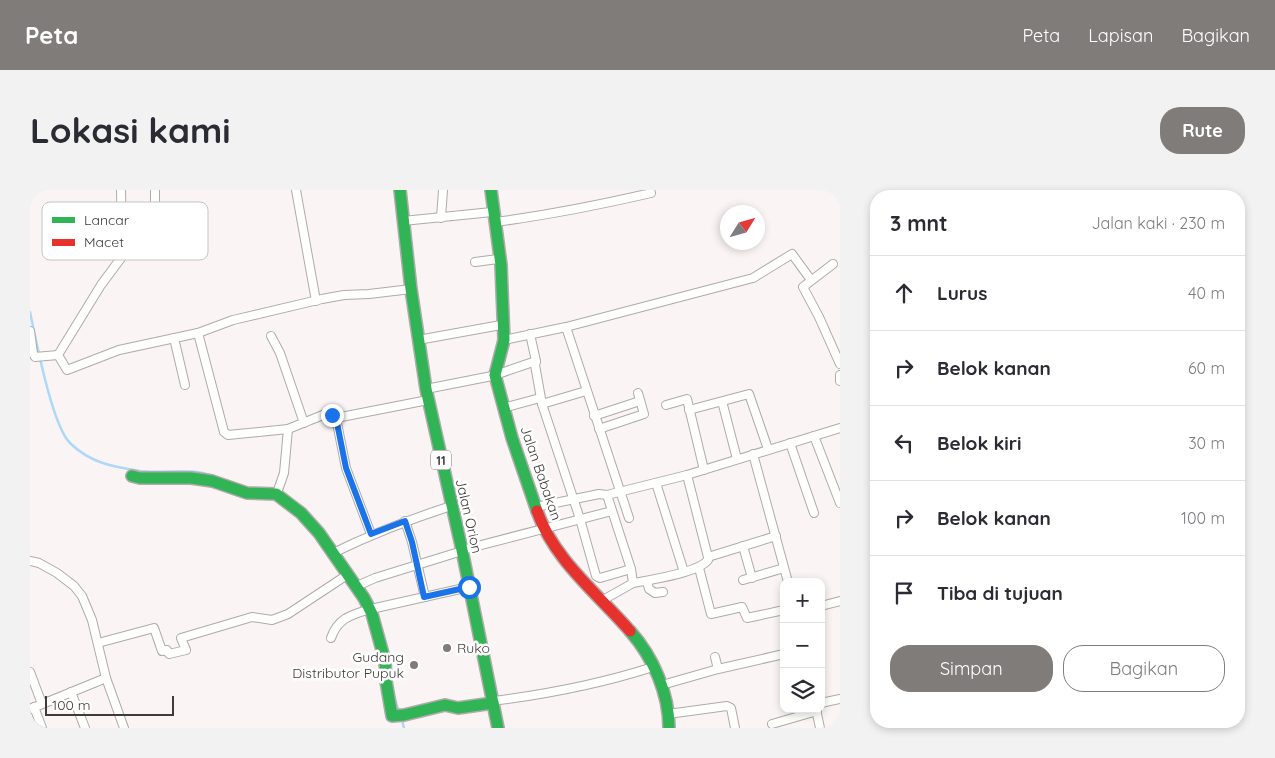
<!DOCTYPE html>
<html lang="id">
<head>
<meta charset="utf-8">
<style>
  :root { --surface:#fff; --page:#f2f2f3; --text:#2b2b33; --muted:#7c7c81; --line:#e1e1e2; --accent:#807c7a }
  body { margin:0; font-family:Quicksand,sans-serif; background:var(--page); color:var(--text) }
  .controls { position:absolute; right:15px; bottom:15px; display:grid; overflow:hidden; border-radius:10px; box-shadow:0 2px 8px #0003 }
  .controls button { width:45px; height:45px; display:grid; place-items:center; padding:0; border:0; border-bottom:1px solid var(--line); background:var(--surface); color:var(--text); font:25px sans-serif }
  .compass { position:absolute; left:690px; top:15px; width:45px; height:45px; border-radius:50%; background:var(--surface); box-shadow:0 2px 8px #0003; rotate:53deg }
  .scale { position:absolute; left:15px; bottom:12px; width:129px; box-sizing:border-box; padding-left:5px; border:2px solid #3f3b39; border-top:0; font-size:14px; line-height:18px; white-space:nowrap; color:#3f3b39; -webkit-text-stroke:4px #fff; paint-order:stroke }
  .stop { position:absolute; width:15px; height:15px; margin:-11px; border:4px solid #1a73e8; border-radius:50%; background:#fff }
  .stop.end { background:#1a73e8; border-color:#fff; box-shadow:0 1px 5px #0008 }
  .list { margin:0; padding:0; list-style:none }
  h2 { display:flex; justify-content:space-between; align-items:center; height:65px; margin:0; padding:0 20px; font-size:21px }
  h2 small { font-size:16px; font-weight:400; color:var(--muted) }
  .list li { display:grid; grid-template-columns:32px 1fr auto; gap:15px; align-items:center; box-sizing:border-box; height:75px; padding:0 20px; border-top:1px solid var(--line) }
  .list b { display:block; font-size:19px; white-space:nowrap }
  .list em { font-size:16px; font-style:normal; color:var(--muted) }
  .actions { display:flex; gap:10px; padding:15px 20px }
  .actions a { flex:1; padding:11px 0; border:1px solid var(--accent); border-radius:20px; text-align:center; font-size:18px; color:var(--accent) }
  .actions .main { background:var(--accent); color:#fff }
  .icon { flex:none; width:28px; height:28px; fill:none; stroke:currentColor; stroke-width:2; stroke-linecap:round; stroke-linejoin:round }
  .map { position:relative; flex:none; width:810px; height:538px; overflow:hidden; border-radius:20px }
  header { display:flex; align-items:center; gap:30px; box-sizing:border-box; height:70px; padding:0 25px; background:var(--accent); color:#fff }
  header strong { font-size:24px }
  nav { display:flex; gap:28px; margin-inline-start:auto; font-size:18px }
  .intro { display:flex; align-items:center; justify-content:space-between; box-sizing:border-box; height:120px; padding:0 30px }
  h1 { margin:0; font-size:35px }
  .button { padding:12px 22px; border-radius:20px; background:var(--accent); color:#fff; font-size:18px; font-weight:700 }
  main { display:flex; gap:30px; padding:0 30px }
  aside { flex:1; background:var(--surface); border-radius:20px; box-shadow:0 2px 8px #0003 }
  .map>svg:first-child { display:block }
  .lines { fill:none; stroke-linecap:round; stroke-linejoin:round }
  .stream { stroke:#add8f8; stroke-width:2.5 }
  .street-casing { stroke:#afabaa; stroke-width:10 }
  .fast-casing { stroke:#afabaa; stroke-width:14 }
  .jam-casing { stroke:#afabaa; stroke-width:14 }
  .street { stroke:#fefefd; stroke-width:8 }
  .fast { stroke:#30b455; stroke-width:11 }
  .jam { stroke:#e5322d; stroke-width:11 }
  .route { stroke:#1a73e8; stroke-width:6 }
  .poi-dot { fill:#807c7a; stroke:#fff; stroke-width:2 }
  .labels { text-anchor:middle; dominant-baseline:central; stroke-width:5; stroke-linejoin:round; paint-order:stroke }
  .shield { fill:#fff; stroke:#797674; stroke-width:1 }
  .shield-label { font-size:12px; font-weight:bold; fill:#3f3b39 }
  .street-label { font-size:14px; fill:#3f3b39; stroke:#fff }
  .poi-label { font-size:14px; fill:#3f3b39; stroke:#fff; text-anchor:start }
  .key { fill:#fff; stroke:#c5c4c4; stroke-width:1 }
  .key-label { font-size:14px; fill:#3f3b39 }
</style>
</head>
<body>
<header>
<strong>Peta</strong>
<nav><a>Peta</a><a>Lapisan</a><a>Bagikan</a></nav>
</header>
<div class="intro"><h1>Lokasi kami</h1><a class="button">Rute</a></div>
<main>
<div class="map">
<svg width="810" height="538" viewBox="0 0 810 538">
  <rect width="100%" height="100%" fill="#faf5f4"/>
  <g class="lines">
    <!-- stream -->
    <g class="stream">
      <path d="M 0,122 C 6,150 22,235 40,253 C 60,273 84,277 110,281 C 135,284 159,277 183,286"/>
      <polyline points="364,506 369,522"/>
      <polyline points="372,530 374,538"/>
    </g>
    <defs>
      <g id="street">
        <polyline points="266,0 286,111"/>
        <polyline points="411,28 413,0"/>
        <polyline points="373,31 462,22"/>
        <path d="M 466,32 C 518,25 569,15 621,3 L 620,0"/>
        <polyline points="91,68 98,59 104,47 125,25 125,0"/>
        <polyline points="445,72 468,69"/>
        <polyline points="803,74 773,97 789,127 810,174"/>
        <polyline points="536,137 599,328"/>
        <polyline points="0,141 3,163 5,167 28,165"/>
        <polyline points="168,143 194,242 198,245 258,239 298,223 306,228 398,210"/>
        <polyline points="500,144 506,171 505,175 512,214 550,329 566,386 570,388 601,379"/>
        <polyline points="241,146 250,163 274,233"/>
        <polyline points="144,148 155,195"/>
        <polyline points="388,150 471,135"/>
        <polyline points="474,150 536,137 723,88 762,64 781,90"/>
        <polyline points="28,165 37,180 89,160 168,143 203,130 292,109 314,105 339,104 381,99"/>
        <polyline points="28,165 71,95 91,68 92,48 91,0"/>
        <polyline points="465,185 506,171"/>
        <polyline points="810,185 810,191"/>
        <polyline points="396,199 462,186"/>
        <polyline points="512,214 556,201"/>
        <polyline points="636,215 657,209 674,280"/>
        <polyline points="693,215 707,269"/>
        <polyline points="473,218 510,208"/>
        <polyline points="659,220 719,204 738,259"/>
        <polyline points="564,226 610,211"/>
        <polyline points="306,228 316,278 341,344"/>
        <polyline points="569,239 614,224 608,203"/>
        <polyline points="784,246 810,313"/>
        <polyline points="760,253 784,323"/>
        <polyline points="723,264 758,392"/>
        <polyline points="626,293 654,382"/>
        <polyline points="247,303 254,283 258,239"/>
        <polyline points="506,317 569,304 577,305 657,285 810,238"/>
        <polyline points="375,331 382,352 395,407"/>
        <polyline points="713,356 722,388"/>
        <polyline points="432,360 582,321"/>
        <path d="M 303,363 C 342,344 381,329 421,316"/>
        <polyline points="678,367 746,346"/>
        <polyline points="0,371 9,373 27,383 44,396 52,406 62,430 76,488 94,538"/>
        <polyline points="669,378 681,424 712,417 717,428 754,420"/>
        <polyline points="713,390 754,378"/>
        <polyline points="617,391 619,399 625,403 633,402"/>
        <path d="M 603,393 C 620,390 668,383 678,370 L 678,367 L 657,285"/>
        <polyline points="327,396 345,388 432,361"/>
        <polyline points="573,410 603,393 601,379 577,305"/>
        <polyline points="791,416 810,411"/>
        <polyline points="341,419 439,397"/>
        <path d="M 301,448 C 308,428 321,425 340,419"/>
        <polyline points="68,453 124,438 132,461 137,460 139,464 156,460 151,448 222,427 242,430 258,424 317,385"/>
        <polyline points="685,467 688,479"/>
        <polyline points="0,482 12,514"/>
        <polyline points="632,495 688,479 754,464"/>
        <polyline points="41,502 55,538"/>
        <path d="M 463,511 C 519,504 570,494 623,477"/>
        <polyline points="791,513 810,509"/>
        <polyline points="4,517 12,538"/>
        <polyline points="0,519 76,488"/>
        <polyline points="786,519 790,538"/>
        <polyline points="638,524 697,516 701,518 705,538"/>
        <polyline points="742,534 787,521"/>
      </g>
      <g id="fast">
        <polyline points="370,0 381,99 396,199 432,360 468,538"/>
        <polyline points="461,0 471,75 474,150 465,185 482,248 507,321"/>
        <polyline points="102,286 110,288 161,288 182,291 217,303 246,304 271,323 289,343 334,408 342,424 355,471 356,491 362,526 374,525 415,515 428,518 463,513"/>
        <path d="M 600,441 C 623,467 639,503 639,538"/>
      </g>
      <path id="jam" d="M 507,321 C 524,370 567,403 600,441"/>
    </defs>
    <!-- street casing -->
    <use href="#street" class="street-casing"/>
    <!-- fast casing -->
    <use href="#fast" class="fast-casing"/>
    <!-- jam casing -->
    <use href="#jam" class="jam-casing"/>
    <!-- street -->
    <use href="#street" class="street"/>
    <!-- fast -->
    <use href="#fast" class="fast"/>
    <!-- jam -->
    <use href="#jam" class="jam"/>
  </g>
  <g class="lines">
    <!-- route -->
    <polyline class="route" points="302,225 306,228 316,278 341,344 375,331 382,352 394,407 439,397"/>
  </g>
  <!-- markers -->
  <g class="poi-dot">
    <circle cx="417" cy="458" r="5"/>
    <circle cx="384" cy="475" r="5"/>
  </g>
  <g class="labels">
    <!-- shield labels -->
    <rect class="shield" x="401" y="260.5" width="20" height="19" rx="4"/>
    <g class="shield-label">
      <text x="411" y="270">11</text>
    </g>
    <!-- street labels -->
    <g class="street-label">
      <text transform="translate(511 283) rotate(71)">Jalan Babakan</text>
      <text transform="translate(439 326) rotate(77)">Jalan Orion</text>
    </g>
    <!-- poi labels -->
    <g class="poi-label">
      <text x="427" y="458">Ruko</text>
      <text x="374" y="467" text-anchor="end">Gudang<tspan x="374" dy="16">Distributor Pupuk</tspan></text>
    </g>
  </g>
  <!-- legend -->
  <rect x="12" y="12" width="166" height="58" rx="8" class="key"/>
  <rect x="22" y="27" width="23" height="6" fill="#30b455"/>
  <rect x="22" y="49" width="23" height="7" fill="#e5322d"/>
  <g class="key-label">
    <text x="54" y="35">Lancar</text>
    <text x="54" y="57">Macet</text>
  </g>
</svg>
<div class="controls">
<button>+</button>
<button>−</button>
<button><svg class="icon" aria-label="layers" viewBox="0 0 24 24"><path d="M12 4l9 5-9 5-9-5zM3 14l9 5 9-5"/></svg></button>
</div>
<svg class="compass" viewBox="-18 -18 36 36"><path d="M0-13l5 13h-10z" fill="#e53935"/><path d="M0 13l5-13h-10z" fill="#7c7c81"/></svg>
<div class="scale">100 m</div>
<div class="stop" style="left:439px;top:397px"></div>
<div class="stop end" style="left:302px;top:225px"></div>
</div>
<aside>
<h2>3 mnt<small>Jalan kaki · 230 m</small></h2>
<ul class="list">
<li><svg class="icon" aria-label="ahead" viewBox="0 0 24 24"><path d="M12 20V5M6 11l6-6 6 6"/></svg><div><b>Lurus</b></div><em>40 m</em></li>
<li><svg class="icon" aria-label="right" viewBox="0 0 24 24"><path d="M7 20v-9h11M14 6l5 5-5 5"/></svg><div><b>Belok kanan</b></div><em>60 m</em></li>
<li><svg class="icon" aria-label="left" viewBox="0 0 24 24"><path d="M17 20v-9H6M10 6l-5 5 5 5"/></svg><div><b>Belok kiri</b></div><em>30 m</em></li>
<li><svg class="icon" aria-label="right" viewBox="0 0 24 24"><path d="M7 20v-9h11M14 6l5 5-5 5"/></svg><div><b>Belok kanan</b></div><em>100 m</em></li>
<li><svg class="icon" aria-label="arrive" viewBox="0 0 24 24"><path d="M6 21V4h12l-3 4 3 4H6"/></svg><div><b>Tiba di tujuan</b></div></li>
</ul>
<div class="actions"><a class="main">Simpan</a><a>Bagikan</a></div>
</aside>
</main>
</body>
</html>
